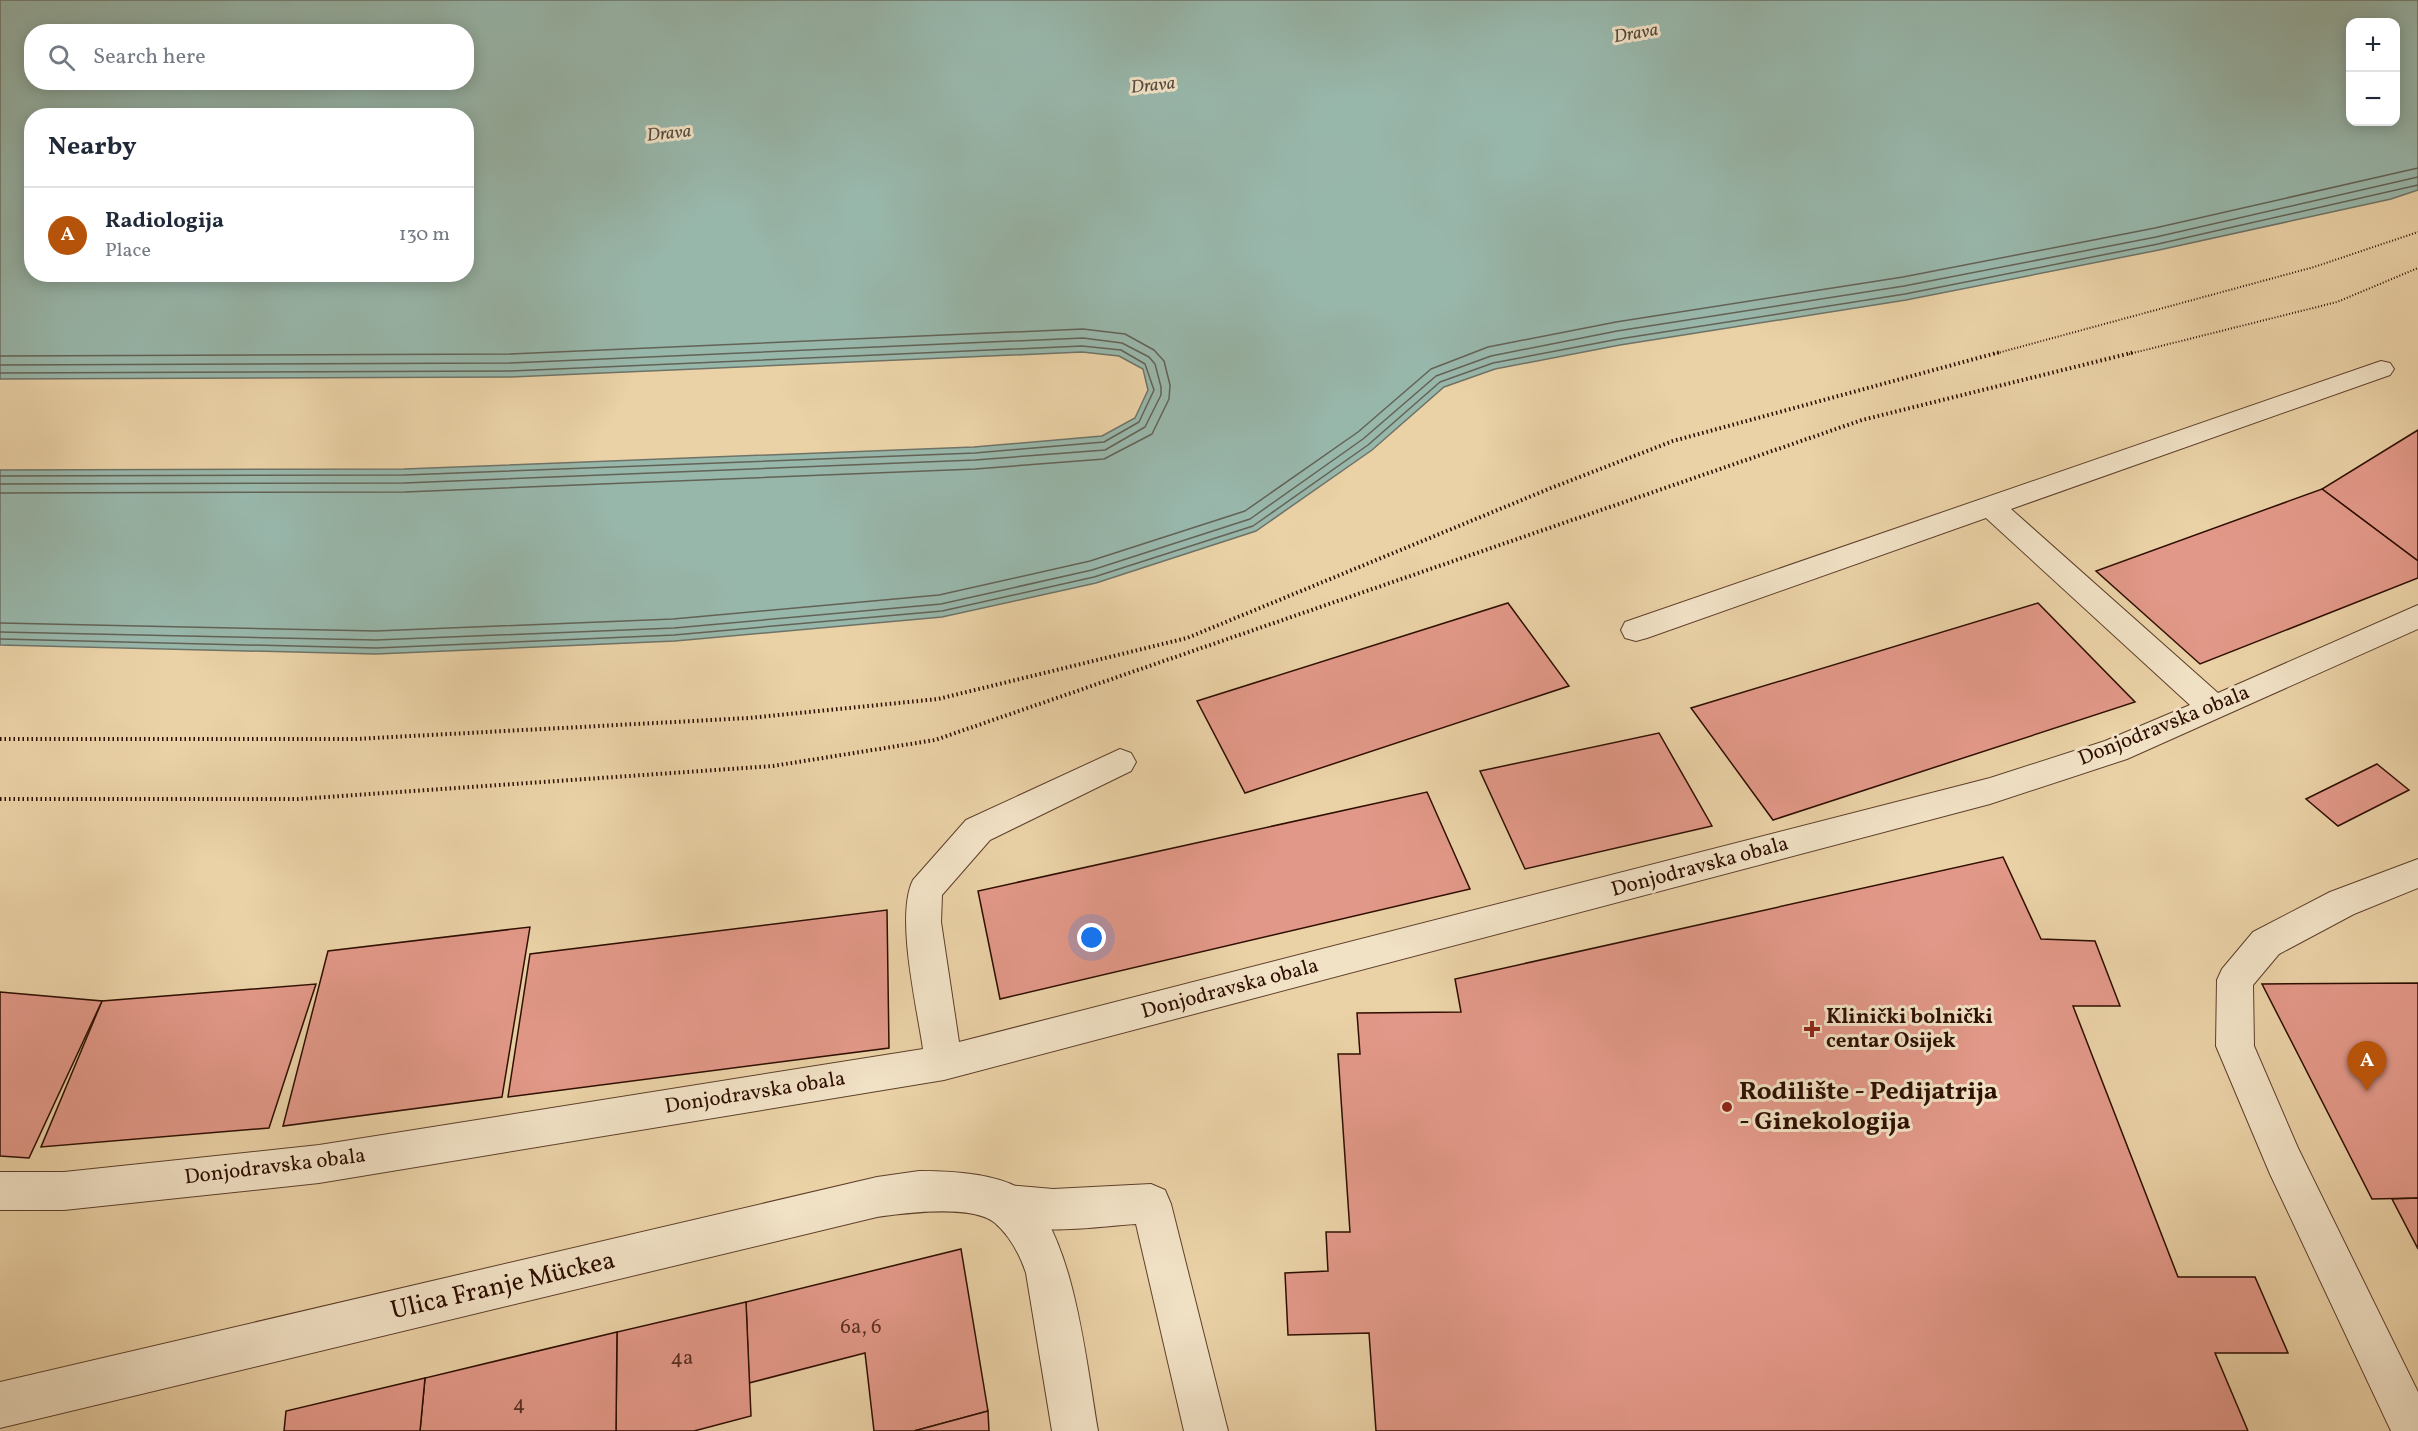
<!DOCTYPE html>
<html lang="en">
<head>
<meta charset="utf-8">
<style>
  :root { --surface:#fff; --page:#f2f2f3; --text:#1f2937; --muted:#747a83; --line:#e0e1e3; --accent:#b45309 }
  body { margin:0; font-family:Vollkorn,serif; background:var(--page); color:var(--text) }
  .controls { position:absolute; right:18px; top:18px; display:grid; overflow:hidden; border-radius:12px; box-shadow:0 3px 15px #0003 }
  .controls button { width:54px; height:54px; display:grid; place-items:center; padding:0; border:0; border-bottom:2px solid var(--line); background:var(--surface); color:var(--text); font:30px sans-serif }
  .you { position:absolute; left:1092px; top:938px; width:21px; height:21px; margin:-15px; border:4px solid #fff; border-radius:50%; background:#1a73e8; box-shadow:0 0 0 9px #1a73e833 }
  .badge { display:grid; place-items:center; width:39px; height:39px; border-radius:50%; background:var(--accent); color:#fff; font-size:20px; font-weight:700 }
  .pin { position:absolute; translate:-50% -50px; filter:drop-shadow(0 2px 3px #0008) }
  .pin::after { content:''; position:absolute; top:32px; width:21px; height:18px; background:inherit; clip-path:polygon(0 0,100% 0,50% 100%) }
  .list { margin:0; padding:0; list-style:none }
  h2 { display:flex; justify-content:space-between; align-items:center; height:78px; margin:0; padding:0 24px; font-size:26px }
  h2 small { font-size:20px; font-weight:400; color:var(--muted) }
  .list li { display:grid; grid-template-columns:39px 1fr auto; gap:18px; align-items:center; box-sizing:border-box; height:96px; padding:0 24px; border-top:2px solid var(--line) }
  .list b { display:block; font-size:22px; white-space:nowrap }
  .list p { margin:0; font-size:20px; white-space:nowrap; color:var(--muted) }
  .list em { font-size:20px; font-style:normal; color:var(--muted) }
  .icon { flex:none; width:33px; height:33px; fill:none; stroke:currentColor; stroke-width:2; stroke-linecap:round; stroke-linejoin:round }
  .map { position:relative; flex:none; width:2418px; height:1431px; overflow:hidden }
  .search { position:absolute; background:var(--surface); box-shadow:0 3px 15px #0003; left:24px; top:24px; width:450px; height:66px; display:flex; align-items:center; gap:15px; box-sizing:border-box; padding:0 21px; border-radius:24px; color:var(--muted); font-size:22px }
  .panel { position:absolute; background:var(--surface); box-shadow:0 3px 15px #0003; left:24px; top:108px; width:450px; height:174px; border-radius:24px }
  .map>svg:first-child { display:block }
  .water { fill:#98b7ab; stroke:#6e7367; stroke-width:1.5; fill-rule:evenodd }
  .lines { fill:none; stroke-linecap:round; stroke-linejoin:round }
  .shore { stroke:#636256; stroke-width:1.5 }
  .building { fill:#e29888; stroke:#2e0e01; stroke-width:1.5 }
  .lane-casing { stroke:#5d3f2a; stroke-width:2 }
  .street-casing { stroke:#5d3f2a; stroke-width:2 }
  .path-far1 { stroke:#2e0e01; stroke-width:2; stroke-dasharray:1 2; stroke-linecap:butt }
  .path { stroke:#2e0e01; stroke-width:4; stroke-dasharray:1.5 3; stroke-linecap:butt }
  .lane { fill:#f1e1c5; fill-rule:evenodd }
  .street { fill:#f1e1c5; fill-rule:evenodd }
  .poi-dot { fill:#8f2418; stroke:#f1e1c5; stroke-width:2 }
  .labels { text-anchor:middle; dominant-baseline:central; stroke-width:6; stroke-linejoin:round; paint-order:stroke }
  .far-water-label { font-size:18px; font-style:italic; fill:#53493c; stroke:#f1e1c5 }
  .street-label { font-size:21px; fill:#2e0e01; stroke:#f1e1c5 }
  .poi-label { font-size:21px; font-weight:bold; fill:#2e0e01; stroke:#f1e1c5; text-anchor:start }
  .near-number-label { font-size:21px; fill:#5b3023 }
  .near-poi-label { font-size:26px; font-weight:bold; fill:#2e0e01; stroke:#f1e1c5; text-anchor:start }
  .near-street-label { font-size:26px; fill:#2e0e01; stroke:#f1e1c5 }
</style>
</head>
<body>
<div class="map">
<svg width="2418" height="1431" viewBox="0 0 2418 1431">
  <rect width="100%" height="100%" fill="#ead1a6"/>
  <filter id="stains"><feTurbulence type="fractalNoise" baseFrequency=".00333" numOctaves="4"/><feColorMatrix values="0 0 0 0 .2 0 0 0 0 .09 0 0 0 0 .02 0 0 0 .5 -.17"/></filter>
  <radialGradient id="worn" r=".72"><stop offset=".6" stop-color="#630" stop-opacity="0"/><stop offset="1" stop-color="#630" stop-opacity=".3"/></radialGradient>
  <!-- water -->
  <path class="water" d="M 0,0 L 2418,0 L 2418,190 L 2391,199 L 2159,250 L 1906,300 L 1620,345 L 1495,369 L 1444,387 L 1372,450 L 1256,531 L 1096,583 L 942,617 L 675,641 L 376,654 L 0,645 L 0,470 L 404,469 L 974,447 L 1102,436 L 1135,418 L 1148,390 L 1143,369 L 1119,356 L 1082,352 L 511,377 L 0,379 ZM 2350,22 L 2396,22 L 2396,122 L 2350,122 ZM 32,32 L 466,32 L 466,82 L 32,82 ZM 32,116 L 466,116 L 466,274 L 32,274 Z"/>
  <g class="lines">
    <!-- shore -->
    <g class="shore">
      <polyline points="0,356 510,354 1083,329 1125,334 1154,350 1164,361 1170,385 1169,399 1152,434 1104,459 975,469 405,492 0,493"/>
      <polyline points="0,365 510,363 1083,338 1122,343 1149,357 1155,364 1161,387 1161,395 1145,427 1105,450 975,460 404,483 0,484"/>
      <polyline points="0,373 511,371 1082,346 1121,350 1145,364 1154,390 1139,422 1104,442 975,453 404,475 0,476"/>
      <polyline points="0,623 376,631 673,619 939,595 1090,561 1245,511 1358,432 1431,369 1488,347 1616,322 1903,277 2155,228 2418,168"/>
      <polyline points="0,632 376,640 674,628 941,604 1092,570 1250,519 1363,439 1436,376 1491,356 1617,331 1904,286 2156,237 2418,177"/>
      <polyline points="0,639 376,648 674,635 942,611 1094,577 1253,526 1368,445 1440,382 1493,363 1619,339 1905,294 2158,244 2418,185"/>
    </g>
  </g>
  <!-- building -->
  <g class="building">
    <polygon points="2418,430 2418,561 2322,489"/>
    <polygon points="2322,489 2418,561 2418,578 2200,664 2096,571"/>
    <polygon points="1508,603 1569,686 1245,793 1197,701"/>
    <polygon points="2038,603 2135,702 1773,820 1691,708"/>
    <polygon points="1659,733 1712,826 1525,869 1480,771"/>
    <polygon points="2377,764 2409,790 2338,826 2306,799"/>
    <polygon points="1427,792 1470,889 1000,999 978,891"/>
    <polygon points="2003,857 2041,939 2095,941 2120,1006 2073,1006 2178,1277 2255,1277 2288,1353 2215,1353 2248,1431 1376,1431 1369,1333 1288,1335 1285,1273 1328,1271 1326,1232 1350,1232 1338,1054 1360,1054 1357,1013 1461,1012 1455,979"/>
    <polygon points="887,910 889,1048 508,1097 530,954"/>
    <polygon points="530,927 502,1097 283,1126 328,951"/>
    <polygon points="2418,983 2418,1198 2372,1199 2262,984"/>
    <polygon points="316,984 269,1128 41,1147 102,1001"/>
    <polygon points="0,992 102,1001 29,1158 0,1156"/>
    <polygon points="2418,1198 2418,1249 2392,1199"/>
    <polygon points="961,1249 988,1411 914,1431 874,1431 865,1353 749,1383 746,1302"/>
    <polygon points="746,1302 751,1416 694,1431 616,1431 617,1332"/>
    <polygon points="617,1332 616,1431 420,1431 425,1378"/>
    <polygon points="425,1378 420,1431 284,1431 286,1411"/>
    <polygon points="988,1411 989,1431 914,1431"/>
  </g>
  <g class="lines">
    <defs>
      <g id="lane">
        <path d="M 2381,361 L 2390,363 L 2394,369 L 2390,375 L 2011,509 L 2218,693 L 2418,605 L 2418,629 L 2127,759 L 1990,804 L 944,1080 L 319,1183 L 64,1210 L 0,1210 L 0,1172 L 64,1172 L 319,1145 L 923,1049 C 917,1007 895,916 913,880 L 966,820 L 1120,749 L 1131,753 L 1136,762 L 1131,771 L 990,840 L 942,895 L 941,922 L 959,1042 L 1990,778 L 2105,741 L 2190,705 L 1986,518 L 1647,638 L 1636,641 L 1625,638 L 1621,630 L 1625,622 Z"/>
        <polygon points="2418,859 2418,888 2354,914 2279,954 2253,985 2254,1046 2298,1148 2418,1392 2418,1431 2391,1431 2270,1174 2216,1046 2217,980 2222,969 2253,932 2330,892"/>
        <path d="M 1151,1184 L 1165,1190 L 1171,1204 L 1228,1431 L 1184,1431 L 1136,1224 C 1090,1227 1036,1237 993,1219 L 987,1205 L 993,1191 L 1007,1185 L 1053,1189 Z"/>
      </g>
      <path id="street" d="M 919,1171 C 948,1171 997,1173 1022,1190 C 1074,1228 1087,1369 1098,1431 L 1052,1431 L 1026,1273 C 1020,1255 1010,1236 995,1223 C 972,1204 905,1213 877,1217 L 0,1428 L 0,1382 L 877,1177 Z"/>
    </defs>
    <!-- lane casing -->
    <use href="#lane" class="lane-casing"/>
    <!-- street casing -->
    <use href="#street" class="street-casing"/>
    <!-- path-far1 -->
    <g class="path-far1">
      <polyline points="1994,354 2314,267 2418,232"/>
      <polyline points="2129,354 2337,302 2418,268"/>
    </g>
    <!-- path -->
    <g class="path">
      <polyline points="0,739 355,739 749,718 938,699 1187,638 1551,488 1673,441 2000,352"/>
      <polyline points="0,799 298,799 773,766 935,740 1862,420 2135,352"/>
    </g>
    <!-- lane -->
    <use href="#lane" class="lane"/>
    <!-- street -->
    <use href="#street" class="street"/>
  </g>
  <!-- markers -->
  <g class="poi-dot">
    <path d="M1809 1020h6v6h6v6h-6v6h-6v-6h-6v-6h6z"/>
    <circle cx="1727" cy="1107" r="6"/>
  </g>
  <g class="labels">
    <!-- far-water labels -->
    <g class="far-water-label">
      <text transform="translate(1636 34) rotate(-10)">Drava</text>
      <text transform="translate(1153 86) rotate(-6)">Drava</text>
      <text transform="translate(669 134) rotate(-6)">Drava</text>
    </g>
    <!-- street labels -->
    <g class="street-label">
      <text transform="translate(2164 726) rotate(-22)">Donjodravska obala</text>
      <text transform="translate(1700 867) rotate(-15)">Donjodravska obala</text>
      <text transform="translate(1230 989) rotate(-15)">Donjodravska obala</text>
      <text transform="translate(755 1093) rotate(-9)">Donjodravska obala</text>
      <text transform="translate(275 1167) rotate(-7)">Donjodravska obala</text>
    </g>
    <!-- poi labels -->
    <g class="poi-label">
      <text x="1826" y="1017">Klinički bolnički<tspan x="1826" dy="24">centar Osijek</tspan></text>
    </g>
    <!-- near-number labels -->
    <g class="near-number-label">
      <text x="861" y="1327">6a, 6</text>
      <text x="682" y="1358">4a</text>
      <text x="519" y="1404">4</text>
    </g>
    <!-- near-poi labels -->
    <g class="near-poi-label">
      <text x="1739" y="1092">Rodilište - Pedijatrija<tspan x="1739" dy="30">- Ginekologija</tspan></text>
    </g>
    <!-- near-street labels -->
    <g class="near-street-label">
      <text transform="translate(503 1286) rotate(-13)">Ulica Franje Mückea</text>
    </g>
  </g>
  <rect width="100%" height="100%" filter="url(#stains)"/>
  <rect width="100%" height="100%" fill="url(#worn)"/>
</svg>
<div class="controls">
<button>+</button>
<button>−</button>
</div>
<div class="you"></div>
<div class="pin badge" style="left:2367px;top:1091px">A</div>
<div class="search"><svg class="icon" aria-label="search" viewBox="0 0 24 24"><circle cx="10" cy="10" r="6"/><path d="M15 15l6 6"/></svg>Search here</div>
<section class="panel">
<h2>Nearby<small></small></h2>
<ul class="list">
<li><span class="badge">A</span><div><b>Radiologija</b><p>Place</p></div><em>130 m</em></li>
</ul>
</section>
</div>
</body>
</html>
